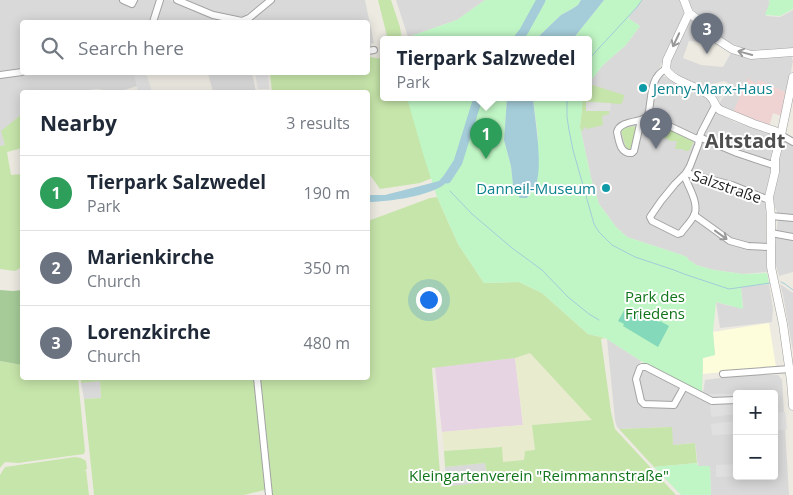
<!DOCTYPE html>
<html lang="en">
<head>
<meta charset="utf-8">
<style>
  :root { --surface:#fff; --page:#f6f6f7; --text:#1f2937; --muted:#747a83; --line:#e0e1e3; --accent:#bf0d09 }
  body { margin:0; font-family:"Open Sans",sans-serif; background:var(--page); color:var(--text) }
  .controls { position:absolute; right:15px; bottom:15px; display:grid; overflow:hidden; border-radius:5px; box-shadow:0 2px 12px #0003 }
  .controls button { width:45px; height:45px; display:grid; place-items:center; padding:0; border:0; border-bottom:1px solid var(--line); background:var(--surface); color:var(--text); font:25px sans-serif }
  .you { position:absolute; left:428px; top:299px; width:18px; height:18px; margin:-12px; border:4px solid #fff; border-radius:50%; background:#1a73e8; box-shadow:0 0 0 8px #1a73e833 }
  .badge { display:grid; place-items:center; width:32px; height:32px; border-radius:50%; background:var(--accent); color:#fff; font-size:16px; font-weight:700 }
  .pin { position:absolute; translate:-50% -41px; filter:drop-shadow(0 1px 2px #0008) }
  .pin::after { content:''; position:absolute; top:26px; width:18px; height:15px; background:inherit; clip-path:polygon(0 0,100% 0,50% 100%) }
  .popup { position:absolute; left:380px; top:36px; width:212px; height:65px; box-sizing:border-box; display:grid; place-content:center; border-radius:5px; background:var(--surface); filter:drop-shadow(0 1px 4px #0005); font-size:16px; white-space:nowrap; color:var(--muted) }
  .popup b { font-size:19px; color:var(--text) }
  .popup::after { content:''; position:absolute; left:50%; top:100%; margin-left:-10px; border:10px solid transparent; border-top-color:var(--surface) }
  .list { margin:0; padding:0; list-style:none }
  h2 { display:flex; justify-content:space-between; align-items:center; height:65px; margin:0; padding:0 20px; font-size:21px }
  h2 small { font-size:16px; font-weight:400; color:var(--muted) }
  .list li { display:grid; grid-template-columns:32px 1fr auto; gap:15px; align-items:center; box-sizing:border-box; height:75px; padding:0 20px; border-top:1px solid var(--line) }
  .list b { display:block; font-size:19px; white-space:nowrap }
  .list p { margin:0; font-size:16px; white-space:nowrap; color:var(--muted) }
  .list em { font-size:16px; font-style:normal; color:var(--muted) }
  .icon { flex:none; width:28px; height:28px; fill:none; stroke:currentColor; stroke-width:2; stroke-linecap:round; stroke-linejoin:round }
  .map { position:relative; flex:none; width:793px; height:495px; overflow:hidden }
  .search { position:absolute; background:var(--surface); box-shadow:0 2px 12px #0003; left:20px; top:20px; width:350px; height:55px; display:flex; align-items:center; gap:12px; box-sizing:border-box; padding:0 18px; border-radius:5px; color:var(--muted); font-size:19px }
  .panel { position:absolute; background:var(--surface); box-shadow:0 2px 12px #0003; left:20px; top:90px; width:350px; height:290px; border-radius:5px }
  .map>svg:first-child { display:block }
  .residential { fill:#dad9d9; fill-rule:evenodd }
  .commercial { fill:#eed3d2 }
  .industrial { fill:#e6d4e2 }
  .education { fill:#fdfddb }
  .farmland { fill:#e9ebce }
  .grass { fill:#c6e5aa; fill-rule:evenodd }
  .forest { fill:#a6cb98 }
  .park { fill:#c0f6c5 }
  .pitch { fill:#83d9b9 }
  .parking { fill:#e0e0e0 }
  .water { fill:#a4ccd9 }
  .lines { fill:none; stroke-linecap:round; stroke-linejoin:round }
  .stream { stroke:#a4ccd9; stroke-width:1 }
  .river { stroke:#a4ccd9; stroke-width:9 }
  .minor-casing { stroke:#a3a3a3; stroke-width:8 }
  .tertiary-casing { stroke:#a3a3a3; stroke-width:9 }
  .minor { stroke:#fff; stroke-width:6 }
  .tertiary { stroke:#fff; stroke-width:8 }
  .oneway { stroke:#999 }
  .culture-dot { fill:#0f9aa8; stroke:#fff; stroke-width:2 }
  .labels { text-anchor:middle; dominant-baseline:central; stroke-width:4; stroke-linejoin:round; paint-order:stroke }
  .culture-label { font-size:15px; fill:#0d838f; stroke:#fff; text-anchor:start }
  .street-label { font-size:15px; fill:#1c1c1c; stroke:#fff }
  .park-label { font-size:15px; fill:#10741a; stroke:#fff }
  .district-label { font-size:20px; font-weight:bold; fill:#4f4f4f; stroke:#fff }
</style>
</head>
<body>
<div class="map">
<svg width="793" height="495" viewBox="0 0 793 495">
  <rect width="100%" height="100%" fill="#edeae2"/>
  <!-- residential -->
  <g class="residential">
    <polygon points="0,0 158,0 151,22 22,22 22,69 0,72"/>
    <polygon points="163,0 170,0 212,18 226,21 226,22 155,22"/>
    <polygon points="183,0 265,0 244,16 237,16 214,13"/>
    <polygon points="276,0 365,0 374,43 371,44 371,47 368,48 368,22 250,22 255,16"/>
    <polygon points="396,0 485,0 457,20 408,37"/>
    <polygon points="642,0 680,0 686,11 658,71 661,75 700,93 713,103 711,109 735,122 778,136 773,170 766,202 766,238 767,272 743,274 714,270 696,265 691,261 689,261 687,257 679,254 627,237 616,227 608,216 599,204 592,182 580,127 583,98 588,98 589,83 603,65 626,45 640,26 628,18"/>
    <polygon points="688,0 768,0 770,1 766,16 780,17 793,10 793,49 753,52 745,50 721,38 700,20 691,7"/>
    <polygon points="691,17 709,35 704,42 689,41 683,58 701,65 723,67 732,51 787,55 791,56 793,61 787,93 759,81 733,112 717,106 732,85 724,81 704,86 689,82 676,73 672,70 670,63"/>
    <polygon points="35,72 134,73 137,86 118,92 97,89 75,92 22,92 22,114 2,131 5,145 0,146 0,77"/>
    <polygon points="208,73 252,73 256,92 258,92 213,92"/>
    <polygon points="783,140 793,145 793,272 779,276 775,262 775,247 778,219 777,212 771,197 778,159"/>
    <polygon points="769,284 773,309 772,322 720,328 716,302 726,305 743,308 741,287"/>
    <polygon points="780,284 793,293 793,351 783,295"/>
    <path d="M 607,339 L 641,361 L 634,377 L 639,405 L 676,407 L 684,391 L 702,400 L 705,380 L 742,375 L 778,375 L 782,380 L 789,495 L 711,495 L 710,466 L 698,466 L 695,443 L 673,445 L 671,427 L 619,429 L 617,427 L 615,420 ZM 737,394 L 774,394 L 774,476 L 737,476 Z"/>
    <polygon points="643,369 681,389 674,403 644,402 639,380"/>
    <polygon points="100,381 101,398 84,399 81,383"/>
    <polygon points="485,463 488,483 447,487 445,467"/>
  </g>
  <!-- commercial -->
  <polygon class="commercial" points="748,78 756,84 759,80 787,93 781,116 773,113 769,127 733,112"/>
  <!-- industrial -->
  <polygon class="industrial" points="515,358 523,425 442,432 435,367"/>
  <!-- education -->
  <polygon class="education" points="769,323 776,367 703,374 703,358 715,355 713,332"/>
  <!-- farmland -->
  <polygon class="farmland" points="530,353 593,420 533,425 535,451 525,460 503,462 501,447 444,451 442,432 523,425 515,358"/>
  <!-- grass -->
  <g class="grass">
    <polygon points="378,0 391,0 400,27 402,40 388,40"/>
    <polygon points="370,57 383,59 384,98 411,98 432,178 420,183 380,189 368,172 368,92 272,92 270,73 368,72 368,61 370,61"/>
    <polygon points="589,84 624,95 623,101 621,104 586,102 586,111 609,111 609,114 602,116 603,125 587,129 586,127 583,128 584,130 581,131 580,127 583,98 588,98"/>
    <polygon points="22,114 22,148 7,152 11,175 22,174 22,267 15,271 0,269 0,146 5,145 1,131"/>
    <polygon points="650,121 694,140 690,150 687,151 685,151 685,150 684,150 681,149 678,149 678,148 677,149 675,149 677,141 670,141 666,138 651,135 652,131 648,131 649,122"/>
    <polygon points="636,126 634,149 629,152 626,148 621,131 624,128"/>
    <path d="M 437,197 L 458,244 L 484,283 L 519,282 L 542,293 L 588,334 L 605,338 L 601,339 L 611,412 L 615,429 L 676,495 L 270,495 L 269,489 L 244,495 L 94,495 L 84,399 L 101,398 L 100,381 L 81,383 L 81,378 L 368,378 L 368,221 L 430,198 ZM 530,353 L 592,420 L 532,425 L 535,450 L 525,451 L 524,460 L 503,462 L 502,447 L 444,451 L 445,467 L 485,463 L 488,482 L 441,487 L 432,368 L 515,358 Z"/>
    <polygon points="0,361 22,365 22,378 78,378 85,451 84,454 18,463 5,462 0,468"/>
    <polygon points="672,427 673,445 695,443 697,463 654,467 619,429"/>
    <polygon points="75,457 81,458 86,461 87,469 82,471 86,470 89,495 0,495 0,475 5,467"/>
  </g>
  <!-- forest -->
  <polygon class="forest" points="0,290 13,291 22,290 22,365 0,361"/>
  <!-- park -->
  <g class="park">
    <polygon points="485,0 581,0 578,5 572,9 561,15 535,40 402,40 408,37 457,20"/>
    <polygon points="604,0 642,0 628,18 640,26 626,45 603,65 589,83 588,40 572,40"/>
    <polygon points="768,0 793,0 793,9 780,16 765,15 770,1"/>
    <polygon points="407,98 507,98 504,140 511,166 513,185 527,198 538,137 533,98 583,98 580,127 592,182 599,204 608,216 616,227 627,237 679,254 687,257 689,261 691,261 696,265 714,270 743,274 767,273 769,284 741,287 743,309 716,302 713,332 715,355 703,358 702,395 641,361 605,338 588,334 542,293 519,282 484,283 458,244 437,197 424,157"/>
    <polygon points="697,463 698,466 710,466 711,495 681,495 654,467"/>
  </g>
  <!-- pitch -->
  <polygon class="pitch" points="626,307 632,310 634,308 659,322 660,321 669,326 658,347 623,326 624,324 618,321"/>
  <!-- parking -->
  <g class="parking">
    <polygon points="134,73 146,73 152,92 138,92"/>
    <polygon points="255,73 268,73 269,89 258,89"/>
    <polygon points="720,86 730,86 715,106 700,89"/>
    <polygon points="586,102 611,103 610,111 586,111"/>
    <polygon points="709,394 737,394 737,414 711,417"/>
    <polygon points="785,412 787,429 774,431 774,413"/>
    <polygon points="737,421 737,434 712,435 711,424"/>
    <polygon points="737,464 737,476 752,476 716,477 716,465"/>
  </g>
  <!-- water -->
  <g class="water">
    <polygon points="581,0 604,0 572,40 535,40 561,15 572,9 578,5"/>
    <path d="M 507,98 L 533,98 C 535,122 543,162 536,185 C 534,189 530,194 527,198 L 520,198 L 516,193 L 513,185 L 511,166 L 504,140 Z"/>
    <path d="M 449,170 L 456,170 C 453,174 450,179 447,182 C 434,196 386,202 368,202 L 368,195 L 385,195 L 424,185 L 439,181 Z"/>
  </g>
  <g class="lines">
    <!-- stream -->
    <g class="stream">
      <polyline points="588,60 637,7 642,0"/>
      <polyline points="567,98 567,117 569,130 573,150 594,224 599,232 612,245 635,257 674,270 684,274 729,289 770,283"/>
      <polyline points="450,191 472,214 512,248 542,270 568,297 589,314 599,320"/>
      <polyline points="781,282 785,284 793,290"/>
    </g>
    <!-- river -->
    <g class="river">
      <polyline points="517,40 524,31 541,0"/>
      <polyline points="447,179 458,162 478,98"/>
    </g>
    <defs>
      <g id="minor">
        <polyline points="123,0 132,4 134,0"/>
        <polyline points="177,0 213,15 242,21"/>
        <polyline points="242,21 249,18 271,0"/>
        <polyline points="153,22 160,0"/>
        <polyline points="368,51 374,50"/>
        <polyline points="0,75 22,72"/>
        <polyline points="648,116 699,140"/>
        <path d="M 648,116 C 652,100 649,77 666,69"/>
        <path d="M 641,120 C 632,122 619,123 617,132 C 619,141 620,154 632,153 L 634,151 L 641,120 L 648,116"/>
        <polyline points="781,135 793,142"/>
        <polyline points="699,137 737,153 770,164 774,165"/>
        <polyline points="686,173 732,185 769,200"/>
        <path d="M 684,175 C 688,186 698,201 695,213 C 693,220 685,227 681,233 L 678,234 L 652,221 L 650,217 L 661,201 L 675,184 L 686,173 L 690,166 L 698,145 L 701,133 L 715,106"/>
        <polyline points="694,215 730,241 748,246 770,247"/>
        <polyline points="771,216 793,218"/>
        <polyline points="771,233 793,237"/>
        <polyline points="723,374 790,369"/>
        <polyline points="257,378 269,495"/>
        <polyline points="684,387 674,405 644,404 641,401 636,379 640,368 642,367 646,367 712,401 737,400"/>
      </g>
      <g id="tertiary">
        <polyline points="684,0 689,13 697,19 715,38 732,49 751,55 793,52"/>
        <path d="M 689,13 L 667,60 C 667,63 666,66 666,68 C 669,81 700,87 709,95 C 715,100 714,106 720,110 L 754,124 L 775,131 L 781,135"/>
        <polyline points="793,77 781,135 775,159 775,172 769,197 771,216 771,267 783,324 791,381 793,406"/>
      </g>
    </defs>
    <!-- minor casing -->
    <use href="#minor" class="minor-casing"/>
    <!-- tertiary casing -->
    <use href="#tertiary" class="tertiary-casing"/>
    <!-- minor -->
    <use href="#minor" class="minor"/>
    <!-- tertiary -->
    <use href="#tertiary" class="tertiary"/>
  </g>
  <!-- one-way arrows -->
  <defs><path id="oneway-shaft" d="M-6 0H5M1.5-3L5.5 0L1.5 3" fill="none" stroke-width="1.6" stroke-linecap="round" stroke-linejoin="round" transform="scale(1.25)"/></defs>
  <g class="oneway">
    <use href="#oneway-shaft" transform="translate(676 40) rotate(115)"/>
    <use href="#oneway-shaft" transform="translate(745 53) rotate(-165)"/>
    <use href="#oneway-shaft" transform="translate(721 235) rotate(36)"/>
  </g>
  <!-- markers -->
  <g class="culture-dot">
    <circle cx="643" cy="88" r="5"/>
    <circle cx="606" cy="188" r="5"/>
  </g>
  <g class="labels">
    <!-- culture labels -->
    <g class="culture-label">
      <text x="653" y="88">Jenny-Marx-Haus</text>
      <text x="596" y="188" text-anchor="end">Danneil-Museum</text>
    </g>
    <!-- street labels -->
    <g class="street-label">
      <text transform="translate(727 186) rotate(19)">Salzstraße</text>
    </g>
    <!-- park labels -->
    <g class="park-label">
      <text x="655" y="296">Park des<tspan x="655" dy="17">Friedens</tspan></text>
      <text x="539" y="475">Kleingartenverein "Reimmannstraße"</text>
    </g>
    <!-- district labels -->
    <g class="district-label">
      <text x="745" y="140">Altstadt</text>
    </g>
  </g>
</svg>
<div class="controls">
<button>+</button>
<button>−</button>
</div>
<div class="you"></div>
<div class="pin badge" style="left:486px;top:159px;background:#2e9e5b">1</div>
<div class="popup"><b>Tierpark Salzwedel</b>Park</div>
<div class="pin badge" style="left:656px;top:149px;background:#6b7280">2</div>
<div class="pin badge" style="left:707px;top:54px;background:#6b7280">3</div>
<div class="search"><svg class="icon" aria-label="search" viewBox="0 0 24 24"><circle cx="10" cy="10" r="6"/><path d="M15 15l6 6"/></svg>Search here</div>
<section class="panel">
<h2>Nearby<small>3 results</small></h2>
<ul class="list">
<li><span class="badge" style="background:#2e9e5b">1</span><div><b>Tierpark Salzwedel</b><p>Park</p></div><em>190 m</em></li>
<li><span class="badge" style="background:#6b7280">2</span><div><b>Marienkirche</b><p>Church</p></div><em>350 m</em></li>
<li><span class="badge" style="background:#6b7280">3</span><div><b>Lorenzkirche</b><p>Church</p></div><em>480 m</em></li>
</ul>
</section>
</div>
</body>
</html>
